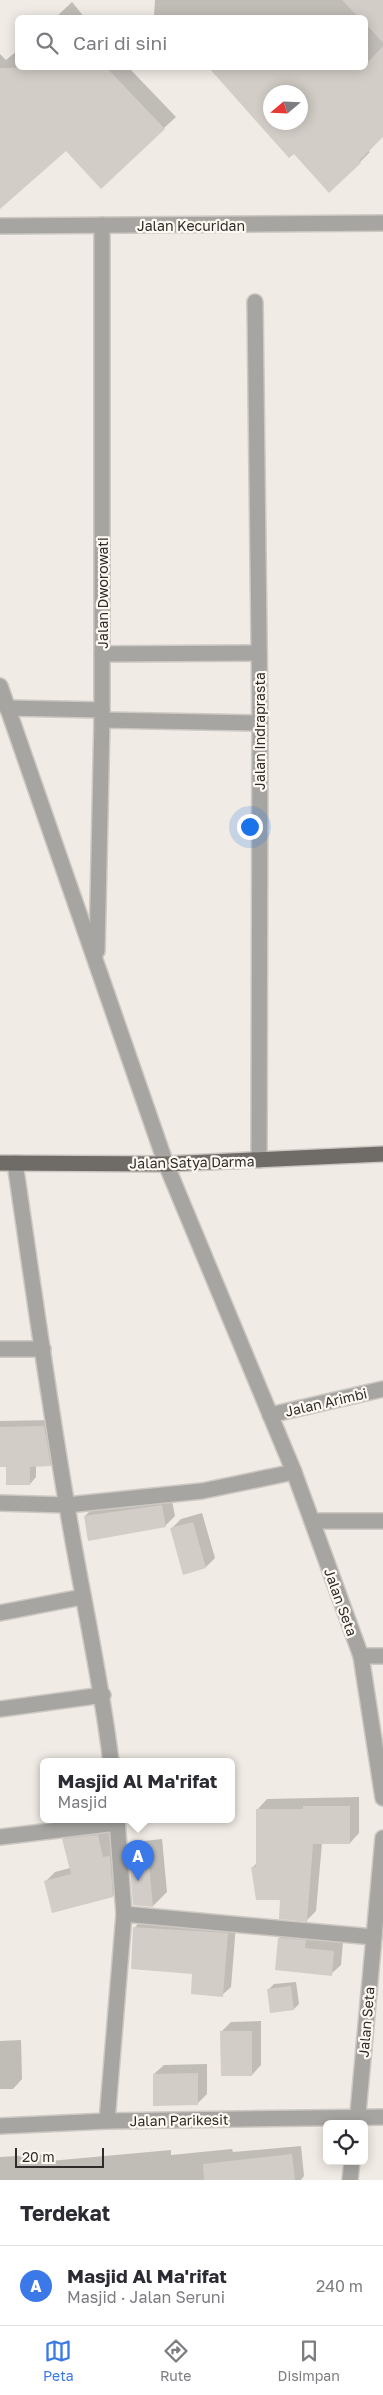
<!DOCTYPE html>
<html lang="id">
<head>
<meta charset="utf-8">
<style>
  :root { --surface:#fff; --page:#f7f7f7; --text:#2b2b33; --muted:#7c7c81; --line:#e1e1e2; --accent:#3c79e8 }
  body { margin:0; font-family:"Golos Text",sans-serif; background:var(--page); color:var(--text) }
  .controls { position:absolute; right:15px; bottom:15px; display:grid; overflow:hidden; border-radius:8px; box-shadow:0 2px 12px #0003 }
  .controls button { width:45px; height:45px; display:grid; place-items:center; padding:0; border:0; border-bottom:1px solid var(--line); background:var(--surface); color:var(--text); font:25px sans-serif }
  .compass { position:absolute; left:263px; top:85px; width:45px; height:45px; border-radius:50%; background:var(--surface); box-shadow:0 2px 12px #0003; rotate:251deg }
  .scale { position:absolute; left:15px; bottom:12px; width:89px; box-sizing:border-box; padding-left:5px; border:2px solid #2d2c29; border-top:0; font-size:14px; line-height:18px; white-space:nowrap; color:#2d2c29; -webkit-text-stroke:4px #fdf9f1; paint-order:stroke }
  .you { position:absolute; left:249px; top:826px; width:18px; height:18px; margin:-12px; border:4px solid #fff; border-radius:50%; background:#1a73e8; box-shadow:0 0 0 8px #1a73e833 }
  .badge { display:grid; place-items:center; width:32px; height:32px; border-radius:50%; background:var(--accent); color:#fff; font-size:16px; font-weight:700 }
  .pin { position:absolute; translate:-50% -41px; filter:drop-shadow(0 1px 2px #0008) }
  .pin::after { content:''; position:absolute; top:26px; width:18px; height:15px; background:inherit; clip-path:polygon(0 0,100% 0,50% 100%) }
  .popup { position:absolute; left:40px; top:1758px; width:195px; height:65px; box-sizing:border-box; display:grid; place-content:center; border-radius:8px; background:var(--surface); filter:drop-shadow(0 1px 4px #0005); font-size:16px; white-space:nowrap; color:var(--muted) }
  .popup b { font-size:19px; color:var(--text) }
  .popup::after { content:''; position:absolute; left:50%; top:100%; margin-left:-10px; border:10px solid transparent; border-top-color:var(--surface) }
  .list { margin:0; padding:0; list-style:none }
  h2 { display:flex; justify-content:space-between; align-items:center; height:65px; margin:0; padding:0 20px; font-size:21px }
  h2 small { font-size:16px; font-weight:400; color:var(--muted) }
  .list li { display:grid; grid-template-columns:32px 1fr auto; gap:15px; align-items:center; box-sizing:border-box; height:80px; padding:0 20px; border-top:1px solid var(--line) }
  .list b { display:block; font-size:19px; white-space:nowrap }
  .list p { margin:0; font-size:16px; white-space:nowrap; color:var(--muted) }
  .list em { font-size:16px; font-style:normal; color:var(--muted) }
  .icon { flex:none; width:28px; height:28px; fill:none; stroke:currentColor; stroke-width:2; stroke-linecap:round; stroke-linejoin:round }
  .map { position:relative; flex:none; width:383px; height:2180px; overflow:hidden }
  .search { position:absolute; background:var(--surface); box-shadow:0 2px 12px #0003; left:15px; right:15px; top:15px; height:55px; display:flex; align-items:center; gap:12px; box-sizing:border-box; padding:0 18px; border-radius:8px; color:var(--muted); font-size:19px }
  .sheet { height:145px; background:var(--surface) }
  nav { display:flex; justify-content:space-around; align-items:center; box-sizing:border-box; height:70px; border-top:1px solid var(--line); background:var(--surface); font-size:14px; color:var(--muted) }
  nav a { display:grid; justify-items:center; gap:2px }
  nav .on { color:var(--accent) }
  .map>svg:first-child { display:block }
  .shadow { fill:#0003; fill-rule:evenodd }
  .building { fill:#d2cdc6; fill-rule:evenodd }
  .lines { fill:none; stroke-linecap:round; stroke-linejoin:round }
  .minor-casing { stroke:#cdc9c2; stroke-width:18 }
  .major-casing { stroke:#cdc9c2; stroke-width:18 }
  .minor { stroke:#a7a5a2; stroke-width:15 }
  .major { stroke:#6f6b66; stroke-width:15 }
  .labels { text-anchor:middle; dominant-baseline:central; stroke-width:4.5; stroke-linejoin:round; paint-order:stroke }
  .street-label { font-size:14px; fill:#2d2c29; stroke:#fdf9f1 }
</style>
</head>
<body>
<div class="map">
<svg width="383" height="2180" viewBox="0 0 383 2180">
  <rect width="100%" height="100%" fill="#f0ebe4"/>
  <!-- shadow -->
  <g class="shadow">
    <path d="M 155,0 L 383,0 L 383,135 L 368,150 L 370,152 L 360,162 L 294,152 L 289,156 L 211,68 L 366,68 L 366,18 L 156,18 L 154,15 ZM 270,92 L 300,92 L 300,122 L 270,122 Z"/>
    <polygon points="72,2 85,18 55,18"/>
    <polygon points="18,50 18,68 129,68 176,117 164,128 66,149 0,189 0,54 6,60"/>
    <polygon points="51,1420 57,1459 50,1465 36,1466 36,1477 30,1484 7,1466 0,1466 0,1421"/>
    <polygon points="171,1496 175,1516 165,1526 85,1516 95,1506"/>
    <polygon points="202,1513 215,1558 206,1567 171,1529 181,1519"/>
    <polygon points="359,1797 359,1833 350,1843 322,1843 316,1911 307,1920 282,1898 253,1867 257,1863 258,1809 267,1799"/>
    <polygon points="107,1826 122,1886 113,1896 45,1882 55,1872 70,1868 63,1839 73,1830"/>
    <polygon points="162,1839 167,1892 153,1906 130,1855 144,1841"/>
    <polygon points="143,1919 236,1925 231,1987 222,1995 135,1927"/>
    <polygon points="288,1929 343,1942 341,1965 331,1974 279,1938"/>
    <polygon points="296,1982 299,2004 294,2009 269,1989 274,1984"/>
    <polygon points="261,2021 261,2065 252,2075 221,2032 231,2022"/>
    <polygon points="21,2040 22,2079 13,2089 0,2089 0,2041"/>
    <polygon points="207,2064 207,2094 197,2104 154,2074 164,2065"/>
    <polygon points="301,2146 304,2176 301,2180 0,2180 0,2157 49,2154 50,2161 171,2150 171,2155 232,2149 233,2152"/>
  </g>
  <!-- building -->
  <g class="building">
    <polygon points="342,0 383,0 383,43 366,24 366,18 359,18"/>
    <path d="M 383,46 L 383,137 L 359,161 L 361,163 L 329,193 L 294,154 L 289,158 L 209,68 L 366,68 L 366,64 ZM 270,92 L 300,92 L 300,122 L 270,122 Z"/>
    <polygon points="0,68 107,68 165,129 101,189 66,151 0,209"/>
    <polygon points="44,1426 51,1466 30,1467 30,1485 6,1485 6,1467 0,1467 0,1427"/>
    <polygon points="162,1505 166,1527 88,1541 84,1516"/>
    <polygon points="193,1522 206,1568 183,1575 170,1528"/>
    <polygon points="303,1806 350,1806 350,1844 313,1844 307,1922 279,1919 280,1900 256,1900 251,1867 256,1867 256,1809 303,1809"/>
    <polygon points="98,1835 103,1857 110,1856 113,1897 52,1913 44,1881 71,1874 62,1839"/>
    <polygon points="148,1853 153,1907 133,1905 129,1854"/>
    <polygon points="133,1927 228,1933 223,1997 191,1994 192,1974 131,1969"/>
    <polygon points="278,1938 306,1940 305,1948 334,1951 332,1976 275,1970"/>
    <polygon points="291,1986 294,2010 270,2013 267,1989"/>
    <polygon points="220,2031 252,2031 252,2076 221,2076"/>
    <polygon points="198,2073 198,2105 153,2106 153,2074"/>
    <polygon points="292,2154 295,2180 204,2180 203,2164"/>
  </g>
  <g class="lines">
    <defs>
      <g id="minor">
        <polyline points="0,226 383,223"/>
        <polyline points="255,302 260,723 259,1160"/>
        <polyline points="102,654 259,653"/>
        <polyline points="0,686 166,1164 294,1472 361,1656 383,1798"/>
        <polyline points="7,708 102,710"/>
        <polyline points="102,720 260,723"/>
        <polyline points="97,951 102,720 102,225"/>
        <path d="M 15,1163 C 32,1279 48,1396 68,1512 C 82,1596 101,1678 111,1762"/>
        <polyline points="0,1349 43,1349"/>
        <polyline points="270,1415 383,1389"/>
        <polyline points="0,1503 67,1505 202,1491 294,1472"/>
        <polyline points="312,1521 383,1521"/>
        <polyline points="0,1613 82,1597"/>
        <polyline points="361,1656 383,1656"/>
        <polyline points="0,1709 103,1695"/>
        <polyline points="117,1820 124,1914 373,1937"/>
        <polyline points="0,1837 117,1823"/>
        <polyline points="107,2121 124,1914"/>
        <polyline points="357,2124 383,1838"/>
        <polyline points="0,2126 107,2121 383,2117"/>
        <polyline points="350,2180 352,2161"/>
      </g>
      <polyline id="major" points="0,1163 166,1164 383,1154"/>
    </defs>
    <!-- minor casing -->
    <use href="#minor" class="minor-casing"/>
    <!-- major casing -->
    <use href="#major" class="major-casing"/>
    <!-- minor -->
    <use href="#minor" class="minor"/>
    <!-- major -->
    <use href="#major" class="major"/>
  </g>
  <g class="labels">
    <!-- street labels -->
    <g class="street-label">
      <text x="191" y="225">Jalan Kecuridan</text>
      <text transform="translate(102 593) rotate(-90)">Jalan Dworowati</text>
      <text transform="translate(259 731) rotate(-90)">Jalan Indraprasta</text>
      <text transform="translate(192 1162) rotate(-1)">Jalan Satya Darma</text>
      <text transform="translate(326 1402) rotate(-13)">Jalan Arimbi</text>
      <text transform="translate(341 1602) rotate(70)">Jalan Seta</text>
      <text transform="translate(366 2022) rotate(-85)">Jalan Seta</text>
      <text transform="translate(179 2120) rotate(-1)">Jalan Parikesit</text>
    </g>
  </g>
</svg>
<div class="controls">
<button><svg class="icon" aria-label="locate" viewBox="0 0 24 24"><circle cx="12" cy="12" r="6"/><path d="M12 2v4M12 18v4M2 12h4M18 12h4"/></svg></button>
</div>
<svg class="compass" viewBox="-18 -18 36 36"><path d="M0-13l5 13h-10z" fill="#e53935"/><path d="M0 13l5-13h-10z" fill="#7c7c81"/></svg>
<div class="scale">20 m</div>
<div class="you"></div>
<div class="pin badge" style="left:138px;top:1881px">A</div>
<div class="popup"><b>Masjid Al Ma'rifat</b>Masjid</div>
<div class="search"><svg class="icon" aria-label="search" viewBox="0 0 24 24"><circle cx="10" cy="10" r="6"/><path d="M15 15l6 6"/></svg>Cari di sini</div>
</div>
<section class="sheet">
<h2>Terdekat<small></small></h2>
<ul class="list">
<li><span class="badge">A</span><div><b>Masjid Al Ma'rifat</b><p>Masjid · Jalan Seruni</p></div><em>240 m</em></li>
</ul>
</section>
<nav>
<a class="on"><svg class="icon" aria-label="map" viewBox="0 0 24 24"><path d="M3 6l6-2 6 2 6-2v14l-6 2-6-2-6 2zM9 4v14M15 6v14"/></svg>Peta</a>
<a><svg class="icon" aria-label="directions" viewBox="0 0 24 24"><path d="M12 3l9 9-9 9-9-9zM9 14v-3h6M13 9l2 2-2 2"/></svg>Rute</a>
<a><svg class="icon" aria-label="saved" viewBox="0 0 24 24"><path d="M7 4h10v16l-5-4-5 4z"/></svg>Disimpan</a>
</nav>
</body>
</html>
